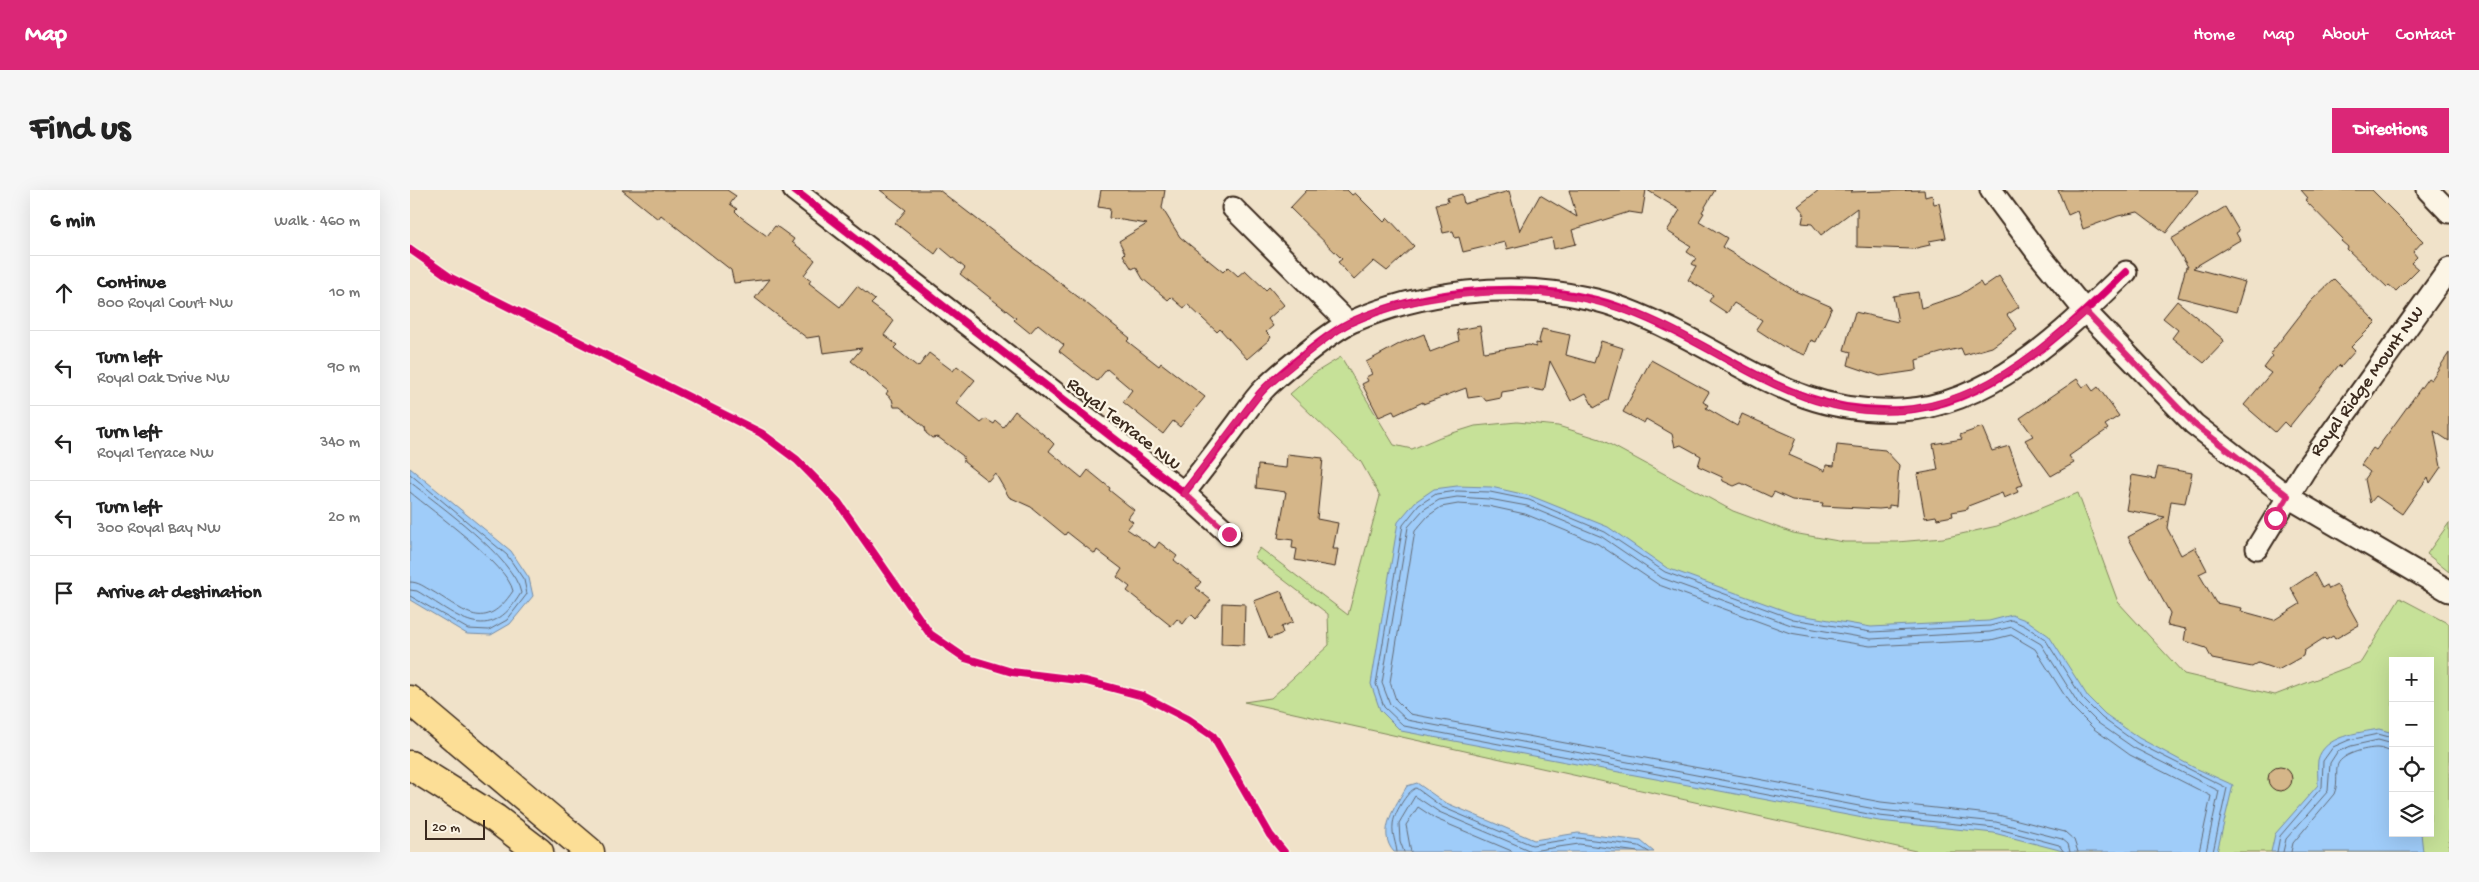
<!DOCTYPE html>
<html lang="en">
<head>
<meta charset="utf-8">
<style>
  :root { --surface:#fff; --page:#f6f6f6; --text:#222; --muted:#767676; --line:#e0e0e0; --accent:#db2777 }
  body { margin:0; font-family:"Gochi Hand",sans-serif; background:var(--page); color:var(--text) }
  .controls { position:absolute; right:15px; bottom:15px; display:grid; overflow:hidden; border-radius:0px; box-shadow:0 5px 20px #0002 }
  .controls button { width:45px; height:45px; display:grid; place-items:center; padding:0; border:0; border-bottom:1px solid var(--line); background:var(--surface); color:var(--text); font:25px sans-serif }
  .scale { position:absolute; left:15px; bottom:12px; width:60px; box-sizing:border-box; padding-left:5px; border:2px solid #3b2a1e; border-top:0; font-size:14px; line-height:18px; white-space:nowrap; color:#3b2a1e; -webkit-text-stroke:4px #fcf5e5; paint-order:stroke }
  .stop { position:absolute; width:15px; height:15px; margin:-11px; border:4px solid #db2777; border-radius:50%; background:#fff }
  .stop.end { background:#db2777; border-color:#fff; box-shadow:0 1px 5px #0008 }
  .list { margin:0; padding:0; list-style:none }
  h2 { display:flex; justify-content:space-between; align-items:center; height:65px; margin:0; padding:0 20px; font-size:21px }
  h2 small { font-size:16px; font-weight:400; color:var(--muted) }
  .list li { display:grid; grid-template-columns:32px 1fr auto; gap:15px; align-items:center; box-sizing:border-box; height:75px; padding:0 20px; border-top:1px solid var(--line) }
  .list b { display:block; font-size:19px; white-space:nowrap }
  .list p { margin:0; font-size:16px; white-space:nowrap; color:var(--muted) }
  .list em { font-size:16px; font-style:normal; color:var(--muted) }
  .icon { flex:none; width:28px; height:28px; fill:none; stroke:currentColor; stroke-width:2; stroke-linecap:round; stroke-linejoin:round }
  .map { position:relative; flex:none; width:2039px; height:662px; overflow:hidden; border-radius:0px }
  header { display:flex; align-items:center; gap:30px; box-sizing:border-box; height:70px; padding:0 25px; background:var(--accent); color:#fff }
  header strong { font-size:24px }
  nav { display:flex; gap:28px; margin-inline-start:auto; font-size:18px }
  .intro { display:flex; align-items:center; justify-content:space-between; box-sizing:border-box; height:120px; padding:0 30px }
  h1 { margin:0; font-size:35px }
  .button { padding:12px 22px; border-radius:0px; background:var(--accent); color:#fff; font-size:18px; font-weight:700 }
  main { display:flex; gap:30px; padding:0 30px }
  aside { flex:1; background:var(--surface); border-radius:0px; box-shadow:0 5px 20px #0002 }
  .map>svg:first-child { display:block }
  .green { fill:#c6e198; stroke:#80865b; fill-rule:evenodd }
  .water { fill:#9fccf9; stroke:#778ba1 }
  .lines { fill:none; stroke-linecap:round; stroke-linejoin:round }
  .shore { stroke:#636b76; stroke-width:1 }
  .building { fill:#d5b689; stroke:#3b2a1e }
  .minor-casing { stroke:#3b2a1e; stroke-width:25 }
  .highway-casing { stroke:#3b2a1e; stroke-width:31 }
  .minor { stroke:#fcf5e5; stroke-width:21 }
  .highway { stroke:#fcde96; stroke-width:28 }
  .cycleway-casing { stroke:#fcf5e5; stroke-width:11 }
  .cycleway { stroke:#d6006c; stroke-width:8 }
  .route { stroke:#db2777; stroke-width:6 }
  .labels { text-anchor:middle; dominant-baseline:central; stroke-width:4.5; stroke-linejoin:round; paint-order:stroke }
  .street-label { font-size:19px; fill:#3b2a1e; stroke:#fcf5e5 }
</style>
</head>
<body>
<header>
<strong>Map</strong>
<nav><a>Home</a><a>Map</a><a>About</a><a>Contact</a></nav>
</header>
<div class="intro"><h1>Find us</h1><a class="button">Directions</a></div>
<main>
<aside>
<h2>6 min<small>Walk · 460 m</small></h2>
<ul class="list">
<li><svg class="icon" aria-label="ahead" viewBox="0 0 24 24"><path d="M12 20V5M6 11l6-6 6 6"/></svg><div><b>Continue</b><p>800 Royal Court NW</p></div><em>10 m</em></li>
<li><svg class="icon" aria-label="left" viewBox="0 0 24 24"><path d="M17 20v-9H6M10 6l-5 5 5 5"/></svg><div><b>Turn left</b><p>Royal Oak Drive NW</p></div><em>90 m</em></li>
<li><svg class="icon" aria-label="left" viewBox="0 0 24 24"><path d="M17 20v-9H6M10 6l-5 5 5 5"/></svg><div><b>Turn left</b><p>Royal Terrace NW</p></div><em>340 m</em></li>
<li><svg class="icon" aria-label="left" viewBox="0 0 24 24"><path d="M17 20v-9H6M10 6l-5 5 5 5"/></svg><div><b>Turn left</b><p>300 Royal Bay NW</p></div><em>20 m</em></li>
<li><svg class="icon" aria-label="arrive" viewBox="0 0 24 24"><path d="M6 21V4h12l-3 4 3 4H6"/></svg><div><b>Arrive at destination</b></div></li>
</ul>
</aside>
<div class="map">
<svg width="2039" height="662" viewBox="0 0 2039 662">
  <rect width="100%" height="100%" fill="#f0e2c9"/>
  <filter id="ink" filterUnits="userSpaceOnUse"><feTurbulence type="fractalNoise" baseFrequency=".02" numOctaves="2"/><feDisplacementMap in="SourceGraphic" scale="10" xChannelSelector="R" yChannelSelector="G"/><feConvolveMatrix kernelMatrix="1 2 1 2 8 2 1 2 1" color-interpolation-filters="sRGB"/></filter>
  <g filter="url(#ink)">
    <!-- green -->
    <g class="green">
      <path d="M 931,167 L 984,255 L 1002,259 L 1030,247 L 1065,236 L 1107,232 L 1148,236 L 1190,249 L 1323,321 L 1383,343 L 1434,352 L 1487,352 L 1533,348 L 1587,336 L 1668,303 L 1708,412 L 1774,484 L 1865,505 L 1951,472 L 1990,408 L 2039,434 L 2039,662 L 1510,662 L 834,512 L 861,508 L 919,455 L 918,424 L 844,367 L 850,358 L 938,425 L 970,306 L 951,272 L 880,204 L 903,184 ZM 1983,471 L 2020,471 L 2020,643 L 1983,643 Z"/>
      <polygon points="2039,333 2039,382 2017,364"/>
    </g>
    <!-- water -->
    <g class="water">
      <polygon points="0,278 101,361 119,388 123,406 100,434 81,445 57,444 0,410"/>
      <polygon points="1047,296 1081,297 1121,306 1198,337 1257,378 1384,424 1461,437 1579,431 1602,425 1618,431 1639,446 1678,507 1695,524 1729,548 1783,577 1823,595 1807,662 1657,662 1584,643 1469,631 991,541 970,520 961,494 988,332 1005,312 1024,299"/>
      <path d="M 1969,539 L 1983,543 L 1983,643 L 2011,643 L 2013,662 L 1861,662 L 1865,644 L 1908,595 C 1908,587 1907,578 1908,570 C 1914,545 1949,543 1969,539 Z"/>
      <path d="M 1007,593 L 1034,612 L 1124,650 L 1168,643 L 1231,651 L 1244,662 L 984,662 C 966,642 986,615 997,596 Z"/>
    </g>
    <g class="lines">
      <!-- shore -->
      <g class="shore">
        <polyline points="0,284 97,365 114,390 117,404 97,430 79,440 58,439 0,406"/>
        <path d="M 0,292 C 29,315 104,368 111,403 C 78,458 48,425 7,401 L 0,400"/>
        <path d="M 0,302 C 22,321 98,375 103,401 C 74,444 56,421 22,401 C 14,397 9,392 0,392"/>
        <path d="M 987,662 C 986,653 982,645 983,635 C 983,625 997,601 1006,598 L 1032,617 L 1122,655 L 1168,648 L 1229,656 L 1239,662"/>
        <polyline points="994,662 990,651 989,633 1005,606 1029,622 1121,661 1169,654 1228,662"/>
        <polyline points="1001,662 996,635 1008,617 1026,629 1104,662"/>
        <polyline points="1654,662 1649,655 1585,638 1469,626 994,536 974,517 966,494 993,335 1009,315 1026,304 1047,301 1080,302 1119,310 1195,342 1255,382 1383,429 1461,442 1580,436 1602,430 1615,436 1635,449 1673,509 1692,528 1727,553 1817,598 1803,662"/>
        <polyline points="1660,662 1658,654 1652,649 1586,632 1470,620 997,530 980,514 972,493 998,337 1013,320 1029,310 1047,307 1079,309 1117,316 1192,347 1252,388 1381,435 1461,449 1580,442 1602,437 1631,454 1668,513 1688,533 1724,558 1809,601 1796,662"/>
        <polyline points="1668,662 1664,650 1655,642 1588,625 1471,612 1000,524 986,510 980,492 1005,341 1018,326 1031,317 1048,314 1078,316 1115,324 1188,354 1249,395 1380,443 1460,456 1581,450 1601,445 1625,459 1662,517 1684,539 1720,565 1801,606 1789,662"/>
        <polyline points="1867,662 1870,646 1912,597 1913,571 1923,557 1939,550 1968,544 1983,548"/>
        <polyline points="1873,662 1876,649 1918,601 1920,573 1927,562 1941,556 1968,550 1983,554"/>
        <path d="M 1881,662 L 1883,653 L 1924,604 C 1928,595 1926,587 1927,577 C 1929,564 1956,558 1967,558 C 1973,558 1977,561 1983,562"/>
      </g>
    </g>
    <!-- building -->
    <g class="building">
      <polygon points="212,0 317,0 326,6 320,14 327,19 325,21 331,27 357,46 365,36 369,38 384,49 382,52 405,70 394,85 401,90 399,93 430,117 447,96 465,110 461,114 484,131 474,145 487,155 484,158 508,177 519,163 543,181 547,176 565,190 546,213 571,233 576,229 584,234 586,231 593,237 605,221 639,249 644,254 639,261 672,288 678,280 700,298 699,300 724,320 718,328 723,332 717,339 745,358 749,352 767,366 764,370 791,392 786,398 801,410 786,429 782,425 779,426 773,434 767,429 761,436 717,401 720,397 707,387 712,379 687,360 685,364 657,342 655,345 621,317 599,307 585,283 578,291 554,272 553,266 528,247 522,248 516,243 515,237 490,217 484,217 482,209 476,204 478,201 441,171 452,158 413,163 410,146 397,148 345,108 360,89 324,93 321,80 251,25 248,29"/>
      <polygon points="470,0 529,0 676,113 720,148 717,151 749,176 751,173 795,207 770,237 763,231 753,244 713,212 722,200 697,179 687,191 649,161 654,155 628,134 620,143 604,130 606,128 550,84 555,78 530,57 525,64 485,33 496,20"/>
      <polygon points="691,0 755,0 752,18 770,47 813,82 818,77 828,86 835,80 856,100 859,97 874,115 858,129 863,136 856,142 861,147 859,150 837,169 810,139 807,142 777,114 774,118 761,107 758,110 733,89 726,77 722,79 713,65 715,63 709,51 737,34 699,28 700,19 688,17"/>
      <polygon points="897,0 937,0 942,5 945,3 974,32 978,28 1004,56 977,81 964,71 944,90 928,72 932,69 880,18"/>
      <polygon points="1159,0 1236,0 1232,24 1219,22 1162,40 1166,54 1144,59 1142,48 1097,59 1095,52 1053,62 1049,47 1045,48 1043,41 1033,43 1026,14 1038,12 1037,8 1052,4 1054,14 1099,1 1110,41 1130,5 1167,27"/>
      <polygon points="1237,0 1305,0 1292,22 1294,23 1289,31 1317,48 1312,57 1387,102 1422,117 1406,152 1401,150 1395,165 1372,156 1346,139 1352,130 1324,113 1317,123 1299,111 1303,105 1278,90 1286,76 1282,74 1286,68 1277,62 1281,56 1257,41 1270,20"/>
      <polygon points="1409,0 1443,0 1440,2 1514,0 1515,7 1522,5 1524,14 1529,13 1536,48 1519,51 1520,55 1502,59 1447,57 1447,18 1411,45 1402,34 1392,33 1394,23 1388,16"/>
      <polygon points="1648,0 1789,0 1756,43 1728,22 1708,26 1673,39 1667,21 1658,25"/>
      <polygon points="1891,0 1962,0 2013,51 2003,62 2007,67 2001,73 2008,79 1986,101 1979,95 1977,97 1937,59 1938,57 1931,51 1933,49 1895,10 1898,8"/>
      <polygon points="1815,17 1829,41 1826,43 1830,50 1783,78 1835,92 1826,122 1768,107 1776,77 1778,77 1761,49"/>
      <polygon points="1589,86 1609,117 1597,125 1607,139 1582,157 1554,165 1551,158 1534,162 1506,170 1507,179 1504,181 1470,186 1438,175 1441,162 1434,160 1445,122 1488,132 1483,106 1508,102 1511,118 1550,105 1570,92 1573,97"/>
      <polygon points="1924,89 1966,132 1941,157 1945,161 1931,177 1929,175 1879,237 1874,232 1865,242 1834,215 1861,183 1854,178 1863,166 1860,164 1901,111"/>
      <polygon points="1767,111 1813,149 1814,152 1794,173 1762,148 1768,140 1753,128"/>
      <polygon points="1070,136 1074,162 1119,155 1126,157 1126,153 1131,154 1129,151 1132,139 1160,145 1156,165 1184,173 1191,151 1213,158 1198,210 1184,218 1176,203 1161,211 1140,171 1134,201 1117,198 1092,202 1091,208 1076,211 1072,206 1058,208 1056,198 1013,214 1013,212 985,225 983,221 969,227 952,194 958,191 956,187 962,184 956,172 991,153 1014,144 1020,162 1049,151 1047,140"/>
      <polygon points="2039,163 2039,251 2024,241 2031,277 2020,293 2018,287 1992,324 1966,306 1960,313 1955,289 1960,282 1951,275 1963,258 1966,260 2018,188 2021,190"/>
      <polygon points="1241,170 1299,202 1293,212 1298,215 1296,218 1327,236 1332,224 1386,248 1379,265 1415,281 1416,275 1424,276 1427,255 1475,260 1489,275 1486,316 1479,315 1479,318 1469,319 1412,316 1413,313 1382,310 1364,302 1361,307 1331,293 1324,296 1313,291 1312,287 1288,276 1291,266 1271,255 1265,257 1262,244 1236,229 1234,233 1213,222"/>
      <polygon points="1667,189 1673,197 1678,194 1683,201 1688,197 1709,226 1695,235 1698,239 1659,266 1664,273 1641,286 1615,250 1623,246 1610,228"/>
      <polygon points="1572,237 1582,261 1599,256 1613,295 1606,297 1608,302 1594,308 1592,303 1558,316 1558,319 1542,322 1543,326 1527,329 1526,326 1515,328 1507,284 1528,280 1523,254 1552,249 1550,245"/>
      <polygon points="877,264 913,268 907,329 928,333 923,359 928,359 925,377 885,370 887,359 882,358 883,350 868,348 876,302 846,298 848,275 876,278"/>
      <polygon points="1748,277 1782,283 1775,313 1761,311 1757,338 1771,365 1785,357 1797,380 1789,384 1806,413 1832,418 1831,421 1864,430 1890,414 1881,398 1904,383 1912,398 1917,395 1919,399 1927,395 1949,435 1925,449 1923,446 1916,450 1914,448 1894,461 1893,466 1868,480 1848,473 1842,477 1802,469 1796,458 1774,451 1776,439 1757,435 1760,423 1718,347 1755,327 1716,320 1722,285 1745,289"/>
      <polygon points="871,401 883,432 871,437 873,443 859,449 844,411"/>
      <polygon points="812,413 835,414 834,455 811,454"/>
      <circle cx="1870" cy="589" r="12"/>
    </g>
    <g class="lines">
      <defs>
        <g id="minor">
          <path d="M 384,0 L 774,303 C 792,280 810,257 827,234 C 836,222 844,209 854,199 C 870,183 921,141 941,132 C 1012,101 1101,91 1177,108 C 1207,114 1236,127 1264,141 C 1345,181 1395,225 1492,220 C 1580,216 1656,140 1716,82"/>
          <polyline points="1581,0 1627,62 1676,122 1784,234 1878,307 2039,401"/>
          <polyline points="2018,0 2039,22"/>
          <polyline points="823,18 938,133"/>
          <polyline points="774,303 819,344"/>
          <polyline points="1847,358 1894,281 2039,79"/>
        </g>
        <g id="highway">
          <polyline points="0,510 180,662"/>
          <polyline points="0,575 86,629 129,662"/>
        </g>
      </defs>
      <!-- minor casing -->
      <use href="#minor" class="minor-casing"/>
      <!-- highway casing -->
      <use href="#highway" class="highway-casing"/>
      <!-- minor -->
      <use href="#minor" class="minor"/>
      <!-- highway -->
      <use href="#highway" class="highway"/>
      <defs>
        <g id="cycleway">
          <path d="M 384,0 L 774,303 C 792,280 810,257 827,234 C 836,222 844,209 854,199 C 870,183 921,141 941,132 C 1012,101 1101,91 1177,108 C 1207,114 1236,127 1264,141 C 1345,181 1395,225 1492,220 C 1580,216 1656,140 1716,82"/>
          <polyline points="0,59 41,88 351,243 387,270 428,312 520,444 555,468 602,482 676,491 733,506 778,529 803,546 860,645 874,662"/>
        </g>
      </defs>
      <!-- cycleway casing -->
      <use href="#cycleway" class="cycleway-casing"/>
      <!-- cycleway -->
      <use href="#cycleway" class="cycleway"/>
    </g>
  </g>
  <g class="lines" filter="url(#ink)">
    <!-- route -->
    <path class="route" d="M 819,344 L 774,303 C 800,269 825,232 853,200 C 862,190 875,182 885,173 C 901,160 920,143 939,133 C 968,119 1002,111 1034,107 C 1117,95 1189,103 1265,141 C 1338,179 1410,232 1497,220 C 1572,209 1619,169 1676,122 L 1784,234 L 1878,306 L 1865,328"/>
  </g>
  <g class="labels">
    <!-- street labels -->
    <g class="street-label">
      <text transform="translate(1958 192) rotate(-54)">Royal Ridge Mount NW</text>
      <text transform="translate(713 235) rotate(38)">Royal Terrace NW</text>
    </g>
  </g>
</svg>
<div class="controls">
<button>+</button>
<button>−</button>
<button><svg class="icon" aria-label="locate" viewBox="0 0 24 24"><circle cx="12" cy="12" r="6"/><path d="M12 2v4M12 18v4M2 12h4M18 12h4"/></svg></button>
<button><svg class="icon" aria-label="layers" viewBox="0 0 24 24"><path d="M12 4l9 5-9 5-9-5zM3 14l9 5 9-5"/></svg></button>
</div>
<div class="scale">20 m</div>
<div class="stop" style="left:1865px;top:328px"></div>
<div class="stop end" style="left:819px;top:344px"></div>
</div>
</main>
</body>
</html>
